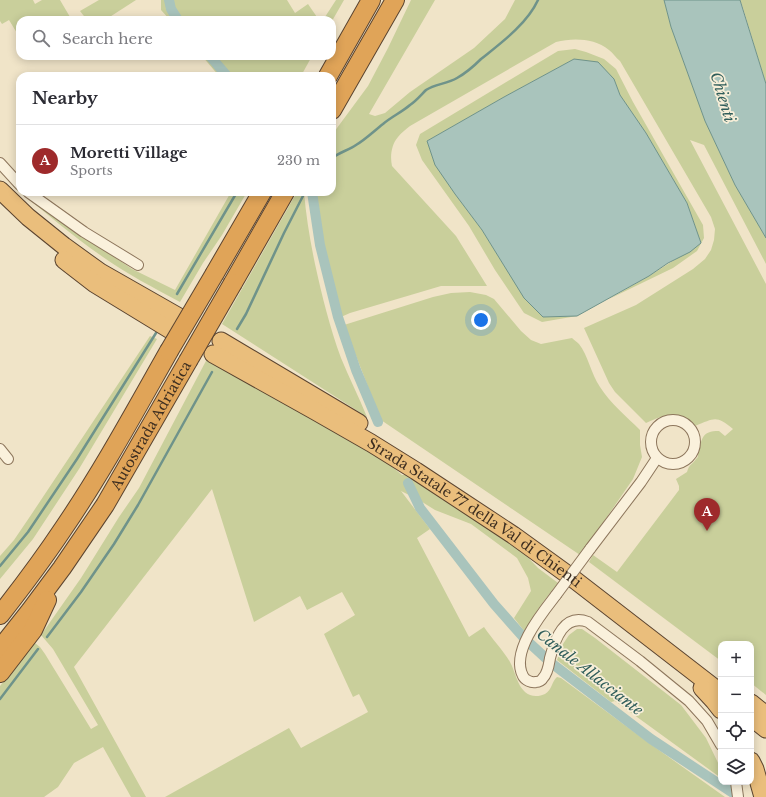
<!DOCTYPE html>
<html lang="en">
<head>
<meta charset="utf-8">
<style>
  :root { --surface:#fff; --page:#f7f7f7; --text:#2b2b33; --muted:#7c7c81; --line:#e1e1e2; --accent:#9e2a2b }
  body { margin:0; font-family:"Libre Baskerville",serif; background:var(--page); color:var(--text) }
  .controls { position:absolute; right:12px; bottom:12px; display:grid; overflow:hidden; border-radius:8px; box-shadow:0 2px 10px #0003 }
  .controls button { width:36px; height:36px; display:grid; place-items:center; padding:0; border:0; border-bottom:1px solid var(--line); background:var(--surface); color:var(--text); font:20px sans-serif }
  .you { position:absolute; left:481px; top:320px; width:14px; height:14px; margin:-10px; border:3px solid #fff; border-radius:50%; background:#1a73e8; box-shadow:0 0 0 6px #1a73e833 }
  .badge { display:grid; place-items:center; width:26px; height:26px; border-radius:50%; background:var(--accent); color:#fff; font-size:13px; font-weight:700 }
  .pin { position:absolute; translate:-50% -33px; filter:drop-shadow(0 1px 2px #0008) }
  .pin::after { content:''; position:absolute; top:21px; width:14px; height:12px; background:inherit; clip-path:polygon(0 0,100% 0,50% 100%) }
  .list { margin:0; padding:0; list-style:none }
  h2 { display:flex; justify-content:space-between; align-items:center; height:52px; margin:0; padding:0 16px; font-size:17px }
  h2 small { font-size:13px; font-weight:400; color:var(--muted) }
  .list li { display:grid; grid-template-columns:26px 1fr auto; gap:12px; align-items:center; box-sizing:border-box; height:72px; padding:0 16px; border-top:1px solid var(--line) }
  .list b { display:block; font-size:15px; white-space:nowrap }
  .list p { margin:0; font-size:13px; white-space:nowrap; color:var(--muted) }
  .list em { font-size:13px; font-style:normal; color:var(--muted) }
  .icon { flex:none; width:22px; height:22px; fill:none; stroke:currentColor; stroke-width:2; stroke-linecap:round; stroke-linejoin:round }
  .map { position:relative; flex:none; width:766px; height:797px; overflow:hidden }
  .search { position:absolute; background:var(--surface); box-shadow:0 2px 10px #0003; left:16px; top:16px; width:320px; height:44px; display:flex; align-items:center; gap:10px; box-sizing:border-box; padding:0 14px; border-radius:12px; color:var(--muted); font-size:15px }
  .panel { position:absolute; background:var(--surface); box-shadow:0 2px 10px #0003; left:16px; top:72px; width:320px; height:124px; border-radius:12px }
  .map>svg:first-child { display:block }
  .green { fill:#c9cf9b }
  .water { fill:#a9c4bc; stroke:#6f938a }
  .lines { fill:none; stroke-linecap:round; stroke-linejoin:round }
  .stream { stroke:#6f938a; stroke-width:2.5 }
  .canal { stroke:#a9c4bc; stroke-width:10 }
  .minor-casing { stroke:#8d765c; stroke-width:12 }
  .trunk-casing { stroke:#5b4430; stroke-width:19 }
  .motorway-casing { stroke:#5b4430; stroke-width:20 }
  .minor { stroke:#faf1dc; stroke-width:10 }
  .trunk { stroke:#eabe7c; stroke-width:17 }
  .motorway { stroke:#e0a458; stroke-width:18 }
  .minor-bridge-casing { stroke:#8d765c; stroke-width:12; stroke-linecap:butt }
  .motorway-bridge-casing { stroke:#5b4430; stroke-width:20; stroke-linecap:butt }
  .minor-bridge { stroke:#faf1dc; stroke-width:10 }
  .motorway-bridge { stroke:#e0a458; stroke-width:18 }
  .labels { text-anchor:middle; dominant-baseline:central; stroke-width:3.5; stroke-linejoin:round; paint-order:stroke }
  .street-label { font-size:14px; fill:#3d2e20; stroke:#f7eed8 }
  .water-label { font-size:15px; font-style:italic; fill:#2f5d5a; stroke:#f7eed8 }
</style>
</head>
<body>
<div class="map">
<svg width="766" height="797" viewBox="0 0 766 797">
  <rect width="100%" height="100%" fill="#f0e4c8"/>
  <!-- green -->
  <g class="green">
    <polygon points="0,0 33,0 35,4 42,0 60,0 70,17 66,20 20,20 20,38 9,20 2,24 0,21"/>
    <polygon points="99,0 136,0 105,20 87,20 80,11"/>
    <polygon points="161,0 287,0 295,13 308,4 319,20 170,20 161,10"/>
    <polygon points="336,0 344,0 332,21 332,20 323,20"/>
    <path d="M 411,0 L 435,0 L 369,114 L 375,116 L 385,113 L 410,92 L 474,48 L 505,19 L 515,0 L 664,0 L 671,27 L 705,121 L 735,185 L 766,238 L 766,264 L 704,145 L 690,140 L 766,284 L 766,695 L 751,683 L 751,644 L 721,644 L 721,661 L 589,562 L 593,555 L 617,572 L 679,490 L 679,486 L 676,479 L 687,472 C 689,464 692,465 696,459 C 698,458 698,456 698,454 C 702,439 701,431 719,431 L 725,436 L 733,429 C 716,415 715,418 695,426 C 676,410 667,414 646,423 L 615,392 L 609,383 L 584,328 L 636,305 L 693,269 L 705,259 L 711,250 L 714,240 L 715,229 L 711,217 L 620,61 C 616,58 613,53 609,50 C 594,38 573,38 556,42 L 410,126 C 406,129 401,133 398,137 C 391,145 390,157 392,166 L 456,236 L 487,286 L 441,286 L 350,313 L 341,317 L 323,244 L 316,192 L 332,192 L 332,136 L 337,128 L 368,86 L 388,48 Z"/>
    <polygon points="740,0 766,0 766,84 743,8"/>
    <polygon points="575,49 586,52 604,59 616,69 633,102 703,225 704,238 697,251 673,268 609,299 649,276 701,243 687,203 646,133 620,95 614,79 574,59 504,97 427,141 455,194 482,230 503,264 543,317 577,316 542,322 524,313 495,270 469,226 422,160 416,145 420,134 558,51"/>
    <polygon points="202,56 312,56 301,76 219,76"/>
    <path d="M 20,192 L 23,192 L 59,219 L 132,269 L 175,290 L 231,192 L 247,192 L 222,235 L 203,263 L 180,302 C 154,288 127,274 103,257 C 74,237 47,214 20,192 Z"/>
    <path d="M 297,192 L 304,192 C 306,216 310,240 315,264 C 322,296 330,328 341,358 C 349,378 359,397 367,417 L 222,324 Z"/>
    <path d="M 470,292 L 486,295 L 494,299 L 521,331 L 531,340 L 541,344 L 572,338 C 574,340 577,342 579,344 C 588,355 591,374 600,387 C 610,403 626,416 640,430 L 640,445 L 642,457 L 633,479 L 587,546 L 580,555 L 381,420 L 344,325 L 433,297 L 451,293 Z"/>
    <polygon points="150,336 157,339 79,469 33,539 0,579 0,556 14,540 31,515"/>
    <path d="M 207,359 L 378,455 L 402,475 L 412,475 L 520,549 L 538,568 L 558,583 C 546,598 533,614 525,632 L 514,618 L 531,591 L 528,578 L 517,558 L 471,524 L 435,510 L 419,500 L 401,491 L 430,529 L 417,538 L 469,637 L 484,627 C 492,639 503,650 510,662 C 515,671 517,685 525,692 C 530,697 539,697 545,694 C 552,690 552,681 557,677 L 561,678 L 649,743 L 725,797 L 165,797 L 289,728 L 301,748 L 368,712 L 359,694 L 353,697 L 324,634 L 355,615 L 342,592 L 307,610 L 300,596 L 254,622 L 212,489 L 74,667 L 146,797 L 131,797 L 103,747 L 74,763 L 58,787 L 44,797 L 0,797 L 0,686 L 35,643 L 40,647 L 45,654 L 91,729 L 98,725 L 53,649 L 41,635 L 81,578 L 119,517 L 139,488 Z"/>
    <polygon points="577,629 582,629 595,638 681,705 706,738 721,769 721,778 615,701 611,702 557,660 563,644 569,635"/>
  </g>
  <!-- water -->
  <g class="water">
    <polygon points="664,0 740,0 766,84 766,238 735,185 705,121 671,27"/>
    <polygon points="574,59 598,62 614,79 620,95 646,133 687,203 701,243 690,252 668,263 649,276 577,316 543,317 524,298 482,230 455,194 435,165 427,141 504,97"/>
  </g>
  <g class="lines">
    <!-- stream -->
    <g class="stream">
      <path d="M 332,158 C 340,152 349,150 356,145 C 366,139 374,131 383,124 C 391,117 402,112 410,105 C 416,101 421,95 426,90 C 435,84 447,84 457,78 C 466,73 474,66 481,59 C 501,43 527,24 538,0"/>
      <polyline points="177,294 237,192"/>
      <polyline points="237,329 246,314 284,233 305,192"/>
      <polyline points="0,566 28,532 77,459 156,333"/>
      <polyline points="47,637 81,592 114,544 138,505 212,372"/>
      <polyline points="0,699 38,649"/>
    </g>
    <!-- canal -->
    <g class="canal">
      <polyline points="169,0 171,9 178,20"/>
      <polyline points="210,56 227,76"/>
      <polyline points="312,192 320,245 338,317 356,370 378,422"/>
      <polyline points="408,483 420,508 494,604 524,638 550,662 651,739 739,797"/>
    </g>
    <defs>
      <g id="minor">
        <polyline points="0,163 20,185"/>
        <polyline points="28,192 84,232 138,265"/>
        <circle cx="673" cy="442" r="22"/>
        <polyline points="0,449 8,459"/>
        <polyline points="590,549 641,482 657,458"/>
        <path d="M 556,595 C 542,613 510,652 523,676 C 525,680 531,683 536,682 C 539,682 542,680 543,678 C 548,673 549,664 550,658 C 555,639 564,613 588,622 L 640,661 L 689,701 L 707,721 L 721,745"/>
        <polyline points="736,782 738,797"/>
      </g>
      <g id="trunk">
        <polyline points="0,190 28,217 64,246 100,272 179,317"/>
        <polyline points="64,260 95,284 172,331"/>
        <polyline points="221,341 359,423"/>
        <path id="s1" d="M 213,354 L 315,411 L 371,443 L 416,471 L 513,535 L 571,577 L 721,693"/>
        <polyline points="702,688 714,701 721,710"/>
        <polyline points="751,703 766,715"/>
        <polyline points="751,717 766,729"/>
        <polyline points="751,761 755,769 763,797"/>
      </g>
      <g id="motorway">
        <polyline points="328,76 371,0"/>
        <polyline points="332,110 395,0"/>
        <polyline points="215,273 262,192"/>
        <polyline points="233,283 285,192"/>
        <path d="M 0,615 C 22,587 43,559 63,529 C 102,472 135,411 169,351"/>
        <path id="s2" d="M 0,649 L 30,611 L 62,568 L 105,505 L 188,361"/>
        <polyline points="0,673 33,630 47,600"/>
      </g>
    </defs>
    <!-- minor casing -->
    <use href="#minor" class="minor-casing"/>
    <!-- trunk casing -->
    <use href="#trunk" class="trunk-casing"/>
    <!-- motorway casing -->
    <use href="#motorway" class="motorway-casing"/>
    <!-- minor -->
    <use href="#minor" class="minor"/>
    <!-- trunk -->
    <use href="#trunk" class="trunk"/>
    <!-- motorway -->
    <use href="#motorway" class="motorway"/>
    <defs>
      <polyline id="minor-bridge" points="556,595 590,549"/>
      <g id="motorway-bridge">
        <polyline points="169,351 215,273"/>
        <polyline points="188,361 233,283"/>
      </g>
    </defs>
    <!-- minor-bridge casing -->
    <use href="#minor-bridge" class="minor-bridge-casing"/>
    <!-- motorway-bridge casing -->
    <use href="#motorway-bridge" class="motorway-bridge-casing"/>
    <!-- minor-bridge -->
    <use href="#minor-bridge" class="minor-bridge"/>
    <!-- motorway-bridge -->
    <use href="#motorway-bridge" class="motorway-bridge"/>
  </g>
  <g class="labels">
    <!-- street labels -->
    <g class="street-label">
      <text stroke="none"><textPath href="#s2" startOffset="270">Autostrada Adriatica</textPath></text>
      <text stroke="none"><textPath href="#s1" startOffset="306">Strada Statale 77 della Val di Chienti</textPath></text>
    </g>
    <!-- water labels -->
    <g class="water-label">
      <text transform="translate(723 97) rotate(73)">Chienti</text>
      <text transform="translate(590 672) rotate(38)">Canale Allacciante</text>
    </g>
  </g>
</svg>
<div class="controls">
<button>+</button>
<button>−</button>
<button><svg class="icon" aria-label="locate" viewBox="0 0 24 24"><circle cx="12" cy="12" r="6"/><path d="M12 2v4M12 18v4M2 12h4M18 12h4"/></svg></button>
<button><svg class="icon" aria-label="layers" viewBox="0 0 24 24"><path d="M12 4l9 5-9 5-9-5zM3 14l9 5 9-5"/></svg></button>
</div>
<div class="you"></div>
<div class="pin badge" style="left:707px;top:531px">A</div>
<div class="search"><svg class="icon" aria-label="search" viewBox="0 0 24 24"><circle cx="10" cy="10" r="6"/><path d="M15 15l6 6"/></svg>Search here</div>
<section class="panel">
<h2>Nearby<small></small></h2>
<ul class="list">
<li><span class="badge">A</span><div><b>Moretti Village</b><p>Sports</p></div><em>230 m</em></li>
</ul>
</section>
</div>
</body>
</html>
